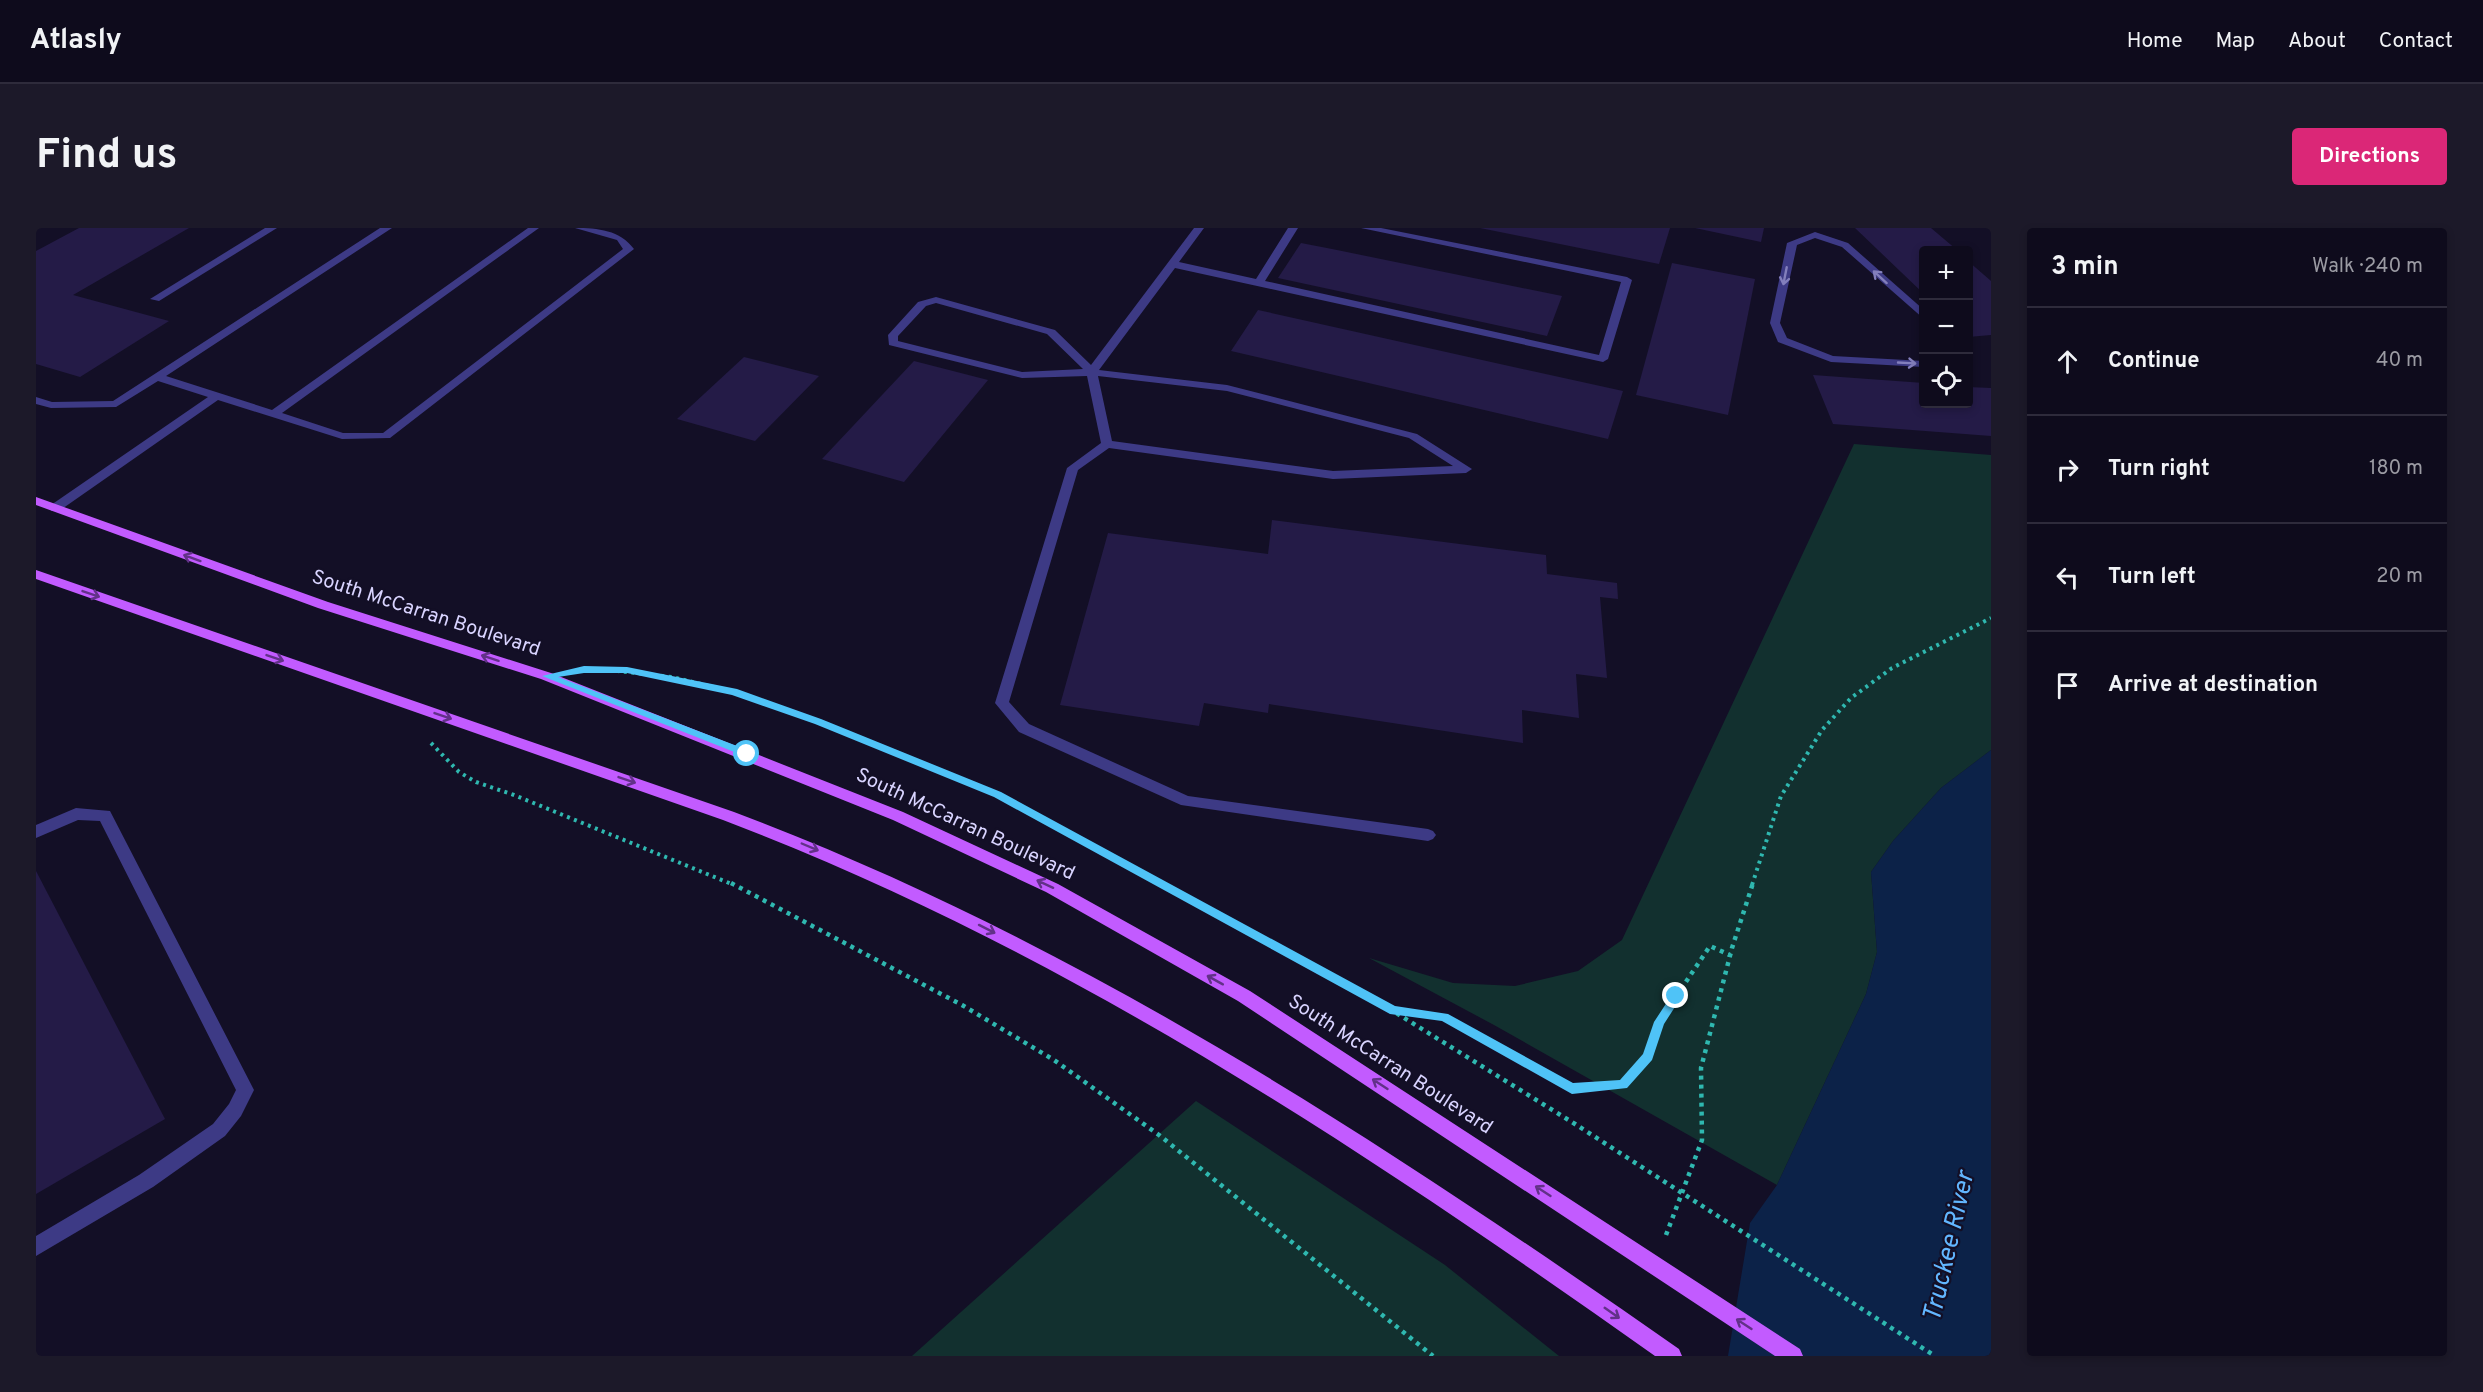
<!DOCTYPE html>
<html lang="en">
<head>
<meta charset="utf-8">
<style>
  :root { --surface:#0e0b1c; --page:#1c1929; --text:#f1f3f6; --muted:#9b9ba3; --line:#2e2b3b; --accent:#db2777 }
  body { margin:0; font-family:Overpass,sans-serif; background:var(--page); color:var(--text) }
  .controls { position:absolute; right:18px; top:18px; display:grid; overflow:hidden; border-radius:6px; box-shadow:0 3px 9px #0003 }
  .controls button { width:54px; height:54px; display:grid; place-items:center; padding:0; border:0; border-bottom:2px solid var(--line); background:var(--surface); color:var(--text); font:30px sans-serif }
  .stop { position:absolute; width:18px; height:18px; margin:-14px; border:4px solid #4fc3f7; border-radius:50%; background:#fff }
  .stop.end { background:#4fc3f7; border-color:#fff; box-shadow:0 2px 6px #0008 }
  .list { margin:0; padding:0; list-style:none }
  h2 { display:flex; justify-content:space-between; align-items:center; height:78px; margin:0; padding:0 24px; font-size:26px }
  h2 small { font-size:20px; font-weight:400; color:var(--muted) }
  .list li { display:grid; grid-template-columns:39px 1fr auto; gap:18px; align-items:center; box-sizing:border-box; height:108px; padding:0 24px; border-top:2px solid var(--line) }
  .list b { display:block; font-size:22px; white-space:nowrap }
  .list em { font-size:20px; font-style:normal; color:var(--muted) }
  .icon { flex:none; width:33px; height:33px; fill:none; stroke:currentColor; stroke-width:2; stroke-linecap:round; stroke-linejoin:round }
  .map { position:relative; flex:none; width:1955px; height:1128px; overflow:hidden; border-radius:6px }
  header { display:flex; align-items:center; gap:36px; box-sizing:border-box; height:84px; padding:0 30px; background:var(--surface); border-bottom:2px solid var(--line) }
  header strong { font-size:28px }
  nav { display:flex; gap:33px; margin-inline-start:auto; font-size:21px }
  .intro { display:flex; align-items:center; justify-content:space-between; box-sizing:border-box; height:144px; padding:0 36px }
  h1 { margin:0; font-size:42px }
  .button { padding:15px 27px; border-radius:6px; background:var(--accent); color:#fff; font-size:21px; font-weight:700 }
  main { display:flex; gap:36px; padding:0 36px }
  aside { flex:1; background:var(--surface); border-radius:6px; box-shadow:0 3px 9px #0003 }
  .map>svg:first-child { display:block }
  .green { fill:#12302f }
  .water { fill:#0c2248 }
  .building { fill:#241b47 }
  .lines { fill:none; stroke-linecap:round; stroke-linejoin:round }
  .path-far1 { stroke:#2fb8b0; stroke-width:4; stroke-dasharray:3 4.5; stroke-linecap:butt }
  .path { stroke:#2fb8b0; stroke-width:4.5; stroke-dasharray:4 5; stroke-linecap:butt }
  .minor { fill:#3d3a85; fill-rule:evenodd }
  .major { fill:#c25bff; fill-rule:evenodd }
  .oneway { stroke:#837fbc }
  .oneway2 { stroke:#623188 }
  .route { fill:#4fc3f7 }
  .labels { text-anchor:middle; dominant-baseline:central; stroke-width:4.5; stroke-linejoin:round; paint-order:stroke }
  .street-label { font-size:20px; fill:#d9d4ff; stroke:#130f26 }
  .near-water-label { font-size:26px; font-style:italic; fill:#62b6ff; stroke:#130f26 }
</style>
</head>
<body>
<header>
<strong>Atlasly</strong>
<nav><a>Home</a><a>Map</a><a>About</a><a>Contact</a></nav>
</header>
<div class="intro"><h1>Find us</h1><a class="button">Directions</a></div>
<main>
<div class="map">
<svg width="1955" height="1128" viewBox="0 0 1955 1128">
  <rect width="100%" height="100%" fill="#130f26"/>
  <!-- green -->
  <g class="green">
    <polygon points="1818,216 1955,227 1955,522 1905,560 1857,613 1835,644 1841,724 1830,766 1741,957 1458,797 1333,730 1417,755 1479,758 1542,743 1586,712"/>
    <polygon points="1160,873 1409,1037 1523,1128 876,1128"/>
  </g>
  <!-- water -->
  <polygon class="water" points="1955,522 1955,1128 1692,1128 1714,995 1741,957 1830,766 1841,724 1835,644 1857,613 1905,560"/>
  <!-- building -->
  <g class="building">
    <polygon points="43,0 153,0 37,67 133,93 44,149 0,136 0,23"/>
    <polygon points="1444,0 1634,0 1623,36"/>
    <polygon points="1659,0 1728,0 1725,14"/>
    <polygon points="1819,0 1895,0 1921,22 1888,22 1888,66"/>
    <polygon points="1265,15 1296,21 1526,68 1511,108 1242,50"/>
    <polygon points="1932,33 1955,53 1955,107 1932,109"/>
    <polygon points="1636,35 1719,51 1692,187 1600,167"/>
    <polygon points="1222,82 1455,134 1587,163 1572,211 1195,123"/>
    <polygon points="708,129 783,148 719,213 641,191"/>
    <polygon points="878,133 952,152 868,254 786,231"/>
    <polygon points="1777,147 1888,155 1888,176 1932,176 1932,159 1955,160 1955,208 1797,196"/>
    <polygon points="1236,292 1510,327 1511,346 1581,355 1582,371 1564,369 1571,450 1540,446 1543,490 1486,482 1487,515 1233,476 1232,485 1168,475 1163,498 1024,477 1072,305 1232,326"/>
    <polygon points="0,643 129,891 0,966"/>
  </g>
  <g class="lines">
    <!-- path-far1 -->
    <g class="path-far1">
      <polyline points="573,442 636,449 698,464 782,494 961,566 1126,657"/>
      <polyline points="395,515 423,544 440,554 478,567 698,657"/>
      <polyline points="1716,657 1745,568 1786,502 1815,470 1856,440 1955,390"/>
    </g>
    <!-- path -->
    <g class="path">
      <polyline points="695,655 926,777 1018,832 1123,907 1397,1128"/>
      <polyline points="1124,655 1357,783 1539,896 1899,1128"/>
      <polyline points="1360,783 1408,789 1536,861 1587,857 1612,829 1623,794 1674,718 1694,727"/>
      <polyline points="1630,1007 1666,912 1665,840 1696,720 1717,655"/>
    </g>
    <!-- minor -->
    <g class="minor">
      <polygon points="229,0 241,0 123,73 114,71"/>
      <path d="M 344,0 L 356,0 L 130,148 L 236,182 L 492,0 L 503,0 L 246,185 L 307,205 L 347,205 L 587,21 L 581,12 L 539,0 C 562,0 584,2 598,21 L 354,210 L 306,211 L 182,172 L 23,283 L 15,283 L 15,277 L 172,169 L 122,153 L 80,179 L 15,180 L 0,176 L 0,169 L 16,174 L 77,173 Z"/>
      <path d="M 1158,0 L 1168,0 L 1143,34 L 1220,51 L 1252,0 L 1262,0 L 1229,53 L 1563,127 L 1585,54 L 1325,0 L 1345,0 L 1591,49 L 1596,52 L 1572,131 L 1567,134 L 1139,40 L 1063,142 L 1191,157 L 1381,206 L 1436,241 L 1430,245 L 1297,251 L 1073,220 L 1042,242 L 973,474 L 993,496 L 1152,568 L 1392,601 L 1397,603 L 1400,607 L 1397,611 L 1392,613 L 1145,577 L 983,504 L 959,475 L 1031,240 L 1065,215 L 1051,148 L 986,150 L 853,117 L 852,107 L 882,74 L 900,69 L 1019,102 L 1055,137 ZM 900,75 L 1011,106 L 1047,141 L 986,144 L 862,113 L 862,108 L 890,78 ZM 1062,148 L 1191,163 L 1373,210 L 1417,238 L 1297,243 L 1076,213 Z"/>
      <polygon points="1779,4 1812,15 1888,82 1888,91 1806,19 1779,10 1761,17 1744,95 1751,110 1797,128 1888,133 1888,139 1795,134 1742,114 1734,95 1751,15"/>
      <polygon points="40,580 74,583 218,862 205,888 189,908 117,959 0,1028 0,1008 103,947 177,896 193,876 200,862 64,593 42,592 0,610 0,597"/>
    </g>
    <!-- major -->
    <g class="major">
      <polygon points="0,269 292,374 515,445 867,584 1022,656 1214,763 1764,1121 1767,1128 1739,1128 1202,773 1010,664 857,592 505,451 282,380 0,277"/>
      <path d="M 0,342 L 698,584 C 1040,712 1345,913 1643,1121 L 1646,1128 L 1619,1128 C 1325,920 1025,720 687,592 L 0,351 Z"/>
    </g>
  </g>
  <!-- one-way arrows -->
  <defs><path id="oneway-shaft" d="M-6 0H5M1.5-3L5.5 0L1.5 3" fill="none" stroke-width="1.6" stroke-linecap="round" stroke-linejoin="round" transform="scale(1.5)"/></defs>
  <g class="oneway">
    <use href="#oneway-shaft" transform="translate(1749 48) rotate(101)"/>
    <use href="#oneway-shaft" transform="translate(1844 49) rotate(-138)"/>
    <use href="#oneway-shaft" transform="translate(1871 135) rotate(3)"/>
  </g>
  <g class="oneway2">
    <use href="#oneway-shaft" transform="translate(156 330) rotate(-160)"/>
    <use href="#oneway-shaft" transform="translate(55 366) rotate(19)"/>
    <use href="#oneway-shaft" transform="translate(239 430) rotate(19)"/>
    <use href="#oneway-shaft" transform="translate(454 430) rotate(-162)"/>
    <use href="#oneway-shaft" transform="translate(407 488) rotate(19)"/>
    <use href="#oneway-shaft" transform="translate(591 552) rotate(19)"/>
    <use href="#oneway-shaft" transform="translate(774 619) rotate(23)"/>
    <use href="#oneway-shaft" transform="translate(1009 656) rotate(-155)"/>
    <use href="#oneway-shaft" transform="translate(951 701) rotate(27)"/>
    <use href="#oneway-shaft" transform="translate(1179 752) rotate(-151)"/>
    <use href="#oneway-shaft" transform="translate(1344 856) rotate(-147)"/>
    <use href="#oneway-shaft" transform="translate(1507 963) rotate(-147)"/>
    <use href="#oneway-shaft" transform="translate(1576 1085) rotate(35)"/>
    <use href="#oneway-shaft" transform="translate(1708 1096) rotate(-147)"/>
  </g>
  <!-- route -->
  <polygon class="route" points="548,438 591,439 701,461 785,491 965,564 1359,778 1412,786 1537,855 1584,852 1607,826 1618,794 1637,765 1640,764 1646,768 1628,796 1616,832 1591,860 1536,866 1406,793 1354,786 958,569 779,496 696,467 591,445 548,445 522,449 714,523 714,528 711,529 506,448"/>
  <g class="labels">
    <!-- street labels -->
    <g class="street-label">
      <text transform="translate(390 386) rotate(18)">South McCarran Boulevard</text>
      <text transform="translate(929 597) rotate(25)">South McCarran Boulevard</text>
      <text transform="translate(1354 837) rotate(33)">South McCarran Boulevard</text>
    </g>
    <!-- near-water labels -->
    <g class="near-water-label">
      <text transform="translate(1914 1019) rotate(-77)">Truckee River</text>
    </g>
  </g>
</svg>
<div class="controls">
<button>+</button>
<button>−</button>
<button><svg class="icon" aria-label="locate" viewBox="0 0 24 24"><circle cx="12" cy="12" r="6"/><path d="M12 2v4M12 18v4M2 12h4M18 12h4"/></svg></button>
</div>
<div class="stop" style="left:711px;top:526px"></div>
<div class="stop end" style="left:1640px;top:768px"></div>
</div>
<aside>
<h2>3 min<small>Walk · 240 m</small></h2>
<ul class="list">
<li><svg class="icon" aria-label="ahead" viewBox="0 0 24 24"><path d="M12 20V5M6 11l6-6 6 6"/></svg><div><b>Continue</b></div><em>40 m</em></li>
<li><svg class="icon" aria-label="right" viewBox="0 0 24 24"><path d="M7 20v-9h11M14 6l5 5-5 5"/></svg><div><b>Turn right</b></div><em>180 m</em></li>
<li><svg class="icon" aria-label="left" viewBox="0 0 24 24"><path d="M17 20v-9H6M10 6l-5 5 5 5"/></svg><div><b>Turn left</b></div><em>20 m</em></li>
<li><svg class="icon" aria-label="arrive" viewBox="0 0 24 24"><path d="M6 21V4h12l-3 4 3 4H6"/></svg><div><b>Arrive at destination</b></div></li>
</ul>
</aside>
</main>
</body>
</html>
